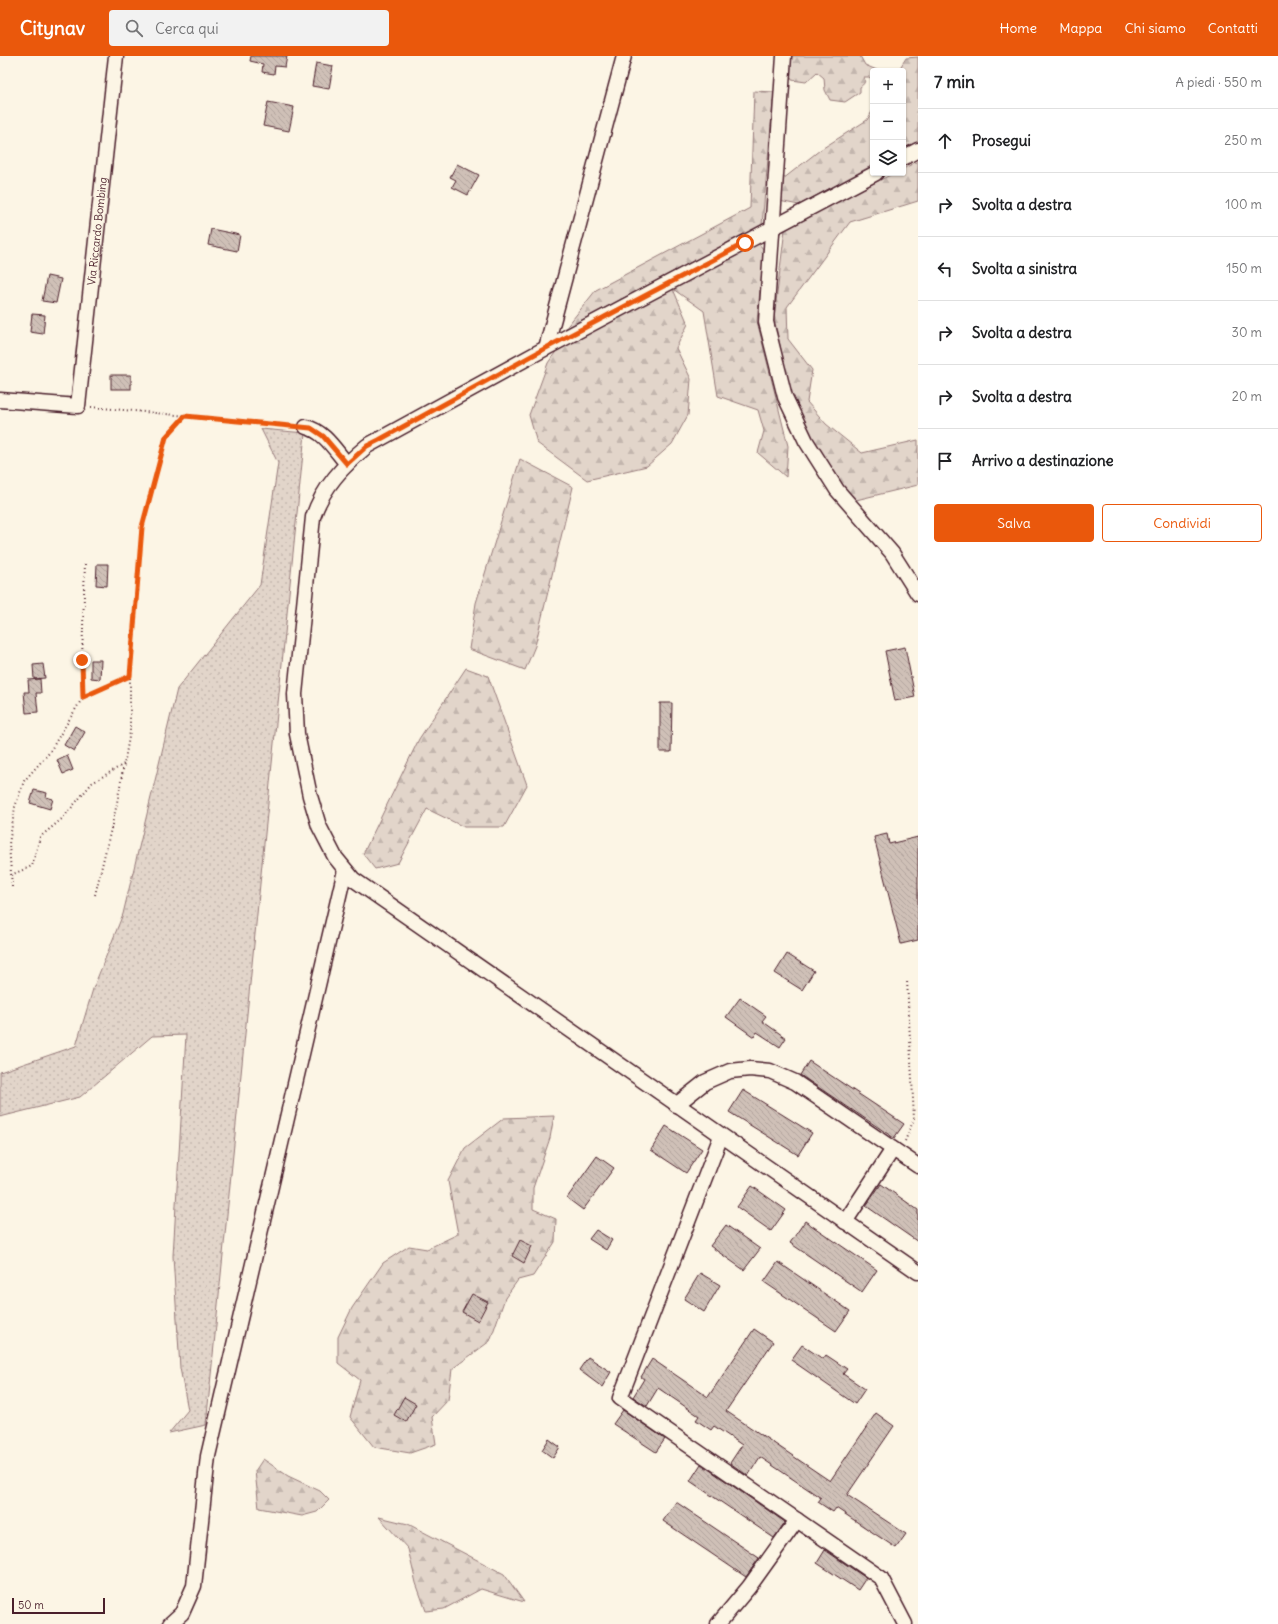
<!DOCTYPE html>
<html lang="it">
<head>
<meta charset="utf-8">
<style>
  :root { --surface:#fff; --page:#f2f2f2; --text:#202124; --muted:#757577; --line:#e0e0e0; --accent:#ea580c }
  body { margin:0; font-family:Delius,sans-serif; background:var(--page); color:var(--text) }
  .controls { position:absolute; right:12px; top:12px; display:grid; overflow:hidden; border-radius:4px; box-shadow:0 1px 3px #0004 }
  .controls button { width:36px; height:36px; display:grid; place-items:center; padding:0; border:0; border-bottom:1px solid var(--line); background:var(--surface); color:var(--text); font:20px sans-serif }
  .scale { position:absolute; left:12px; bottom:10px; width:93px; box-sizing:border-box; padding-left:4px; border:2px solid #4a1f2b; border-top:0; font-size:11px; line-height:14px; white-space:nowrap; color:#4a1f2b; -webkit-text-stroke:3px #fcf5e5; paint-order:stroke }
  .stop { position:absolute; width:12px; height:12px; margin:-9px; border:3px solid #ea580c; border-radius:50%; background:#fff }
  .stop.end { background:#ea580c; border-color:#fff; box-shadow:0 1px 4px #0008 }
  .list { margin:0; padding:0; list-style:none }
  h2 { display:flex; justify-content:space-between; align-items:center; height:52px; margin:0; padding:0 16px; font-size:17px }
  h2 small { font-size:13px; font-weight:400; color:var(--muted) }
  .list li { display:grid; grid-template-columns:26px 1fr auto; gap:12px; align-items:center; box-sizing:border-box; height:64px; padding:0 16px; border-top:1px solid var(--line) }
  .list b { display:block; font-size:15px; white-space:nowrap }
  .list em { font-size:13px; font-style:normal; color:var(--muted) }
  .actions { display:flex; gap:8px; padding:12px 16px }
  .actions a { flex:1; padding:9px 0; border:1px solid var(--accent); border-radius:4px; text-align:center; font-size:14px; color:var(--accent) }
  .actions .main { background:var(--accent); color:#fff }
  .icon { flex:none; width:22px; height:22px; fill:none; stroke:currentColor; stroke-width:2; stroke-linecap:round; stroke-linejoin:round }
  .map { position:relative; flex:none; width:918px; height:1568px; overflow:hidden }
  header { display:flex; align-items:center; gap:24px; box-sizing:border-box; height:56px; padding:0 20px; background:var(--accent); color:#fff }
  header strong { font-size:19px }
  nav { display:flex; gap:22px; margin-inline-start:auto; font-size:14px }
  .search { width:280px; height:36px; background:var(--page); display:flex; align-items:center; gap:10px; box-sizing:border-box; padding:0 14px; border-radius:4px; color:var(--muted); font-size:15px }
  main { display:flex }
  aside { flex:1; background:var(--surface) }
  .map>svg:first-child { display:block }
  .green { fill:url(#green-dots); stroke:#967a7a }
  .forest { fill:url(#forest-firs); stroke:#967a7a }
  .building { fill:url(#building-back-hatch); stroke:#4a1f2b }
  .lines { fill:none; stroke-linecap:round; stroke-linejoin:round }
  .minor-casing { stroke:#4a1f2b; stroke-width:17 }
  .path { stroke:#4a1f2b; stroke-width:2; stroke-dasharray:1 3; stroke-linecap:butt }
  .minor { stroke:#fcf5e5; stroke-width:14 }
  .route { stroke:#ea580c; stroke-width:5 }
  .labels { text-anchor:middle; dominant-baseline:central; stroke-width:3; stroke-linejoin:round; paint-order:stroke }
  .street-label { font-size:11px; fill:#4a1f2b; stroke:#fcf5e5 }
</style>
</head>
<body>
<header>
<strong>Citynav</strong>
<div class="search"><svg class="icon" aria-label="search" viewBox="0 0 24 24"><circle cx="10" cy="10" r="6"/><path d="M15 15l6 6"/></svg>Cerca qui</div>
<nav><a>Home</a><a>Mappa</a><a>Chi siamo</a><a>Contatti</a></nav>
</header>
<main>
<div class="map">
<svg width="918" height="1568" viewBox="0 0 918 1568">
  <defs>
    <pattern id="green-dots" width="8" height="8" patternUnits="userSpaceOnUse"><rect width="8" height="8" fill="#e2d5ca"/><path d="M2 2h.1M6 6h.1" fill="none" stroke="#c3b6ae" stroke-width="1.8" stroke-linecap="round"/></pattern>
    <pattern id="forest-firs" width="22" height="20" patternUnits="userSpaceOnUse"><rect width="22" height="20" fill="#e2d5ca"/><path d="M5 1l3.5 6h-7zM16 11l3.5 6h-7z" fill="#c3b6ae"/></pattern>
    <pattern id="building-back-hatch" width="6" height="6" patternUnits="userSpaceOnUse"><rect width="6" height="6" fill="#cfc0b7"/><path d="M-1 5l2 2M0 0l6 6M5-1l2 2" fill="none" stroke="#b3a59e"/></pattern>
  </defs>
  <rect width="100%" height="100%" fill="#fcf5e5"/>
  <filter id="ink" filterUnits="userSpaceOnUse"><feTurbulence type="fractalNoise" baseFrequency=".025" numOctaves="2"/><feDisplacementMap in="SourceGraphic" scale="8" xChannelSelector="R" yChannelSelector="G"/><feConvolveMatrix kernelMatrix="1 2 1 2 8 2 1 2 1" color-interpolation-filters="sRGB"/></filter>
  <g filter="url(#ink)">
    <!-- green -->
    <polygon class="green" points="261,373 305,377 206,1369 169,1377 188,1354 180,1312 173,1200 186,979 152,980 80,1041 0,1061 0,1016 76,990 93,933 123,858 177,633 260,529 278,407"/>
    <!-- forest -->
    <g class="forest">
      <path d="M 789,0 L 860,0 L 865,9 L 879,15 L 873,15 L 873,24 L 869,21 L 864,21 C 866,26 864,28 860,31 L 860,36 L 845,46 L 830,44 L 825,34 L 824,22 L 817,16 L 806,26 L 792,24 L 788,15 Z"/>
      <polygon points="918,1 918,85 903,93 903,15 898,15 906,2"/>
      <polygon points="754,35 774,36 762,169 565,273 596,234 750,152"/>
      <polygon points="873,54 873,109 799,149 779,145 783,123 820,94 867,64"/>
      <polygon points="918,105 918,145 850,166 787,251 788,283 812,314 807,346 826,368 862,397 918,384 918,429 856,444 833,427 791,340 774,262 785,173 894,117 903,117 903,113"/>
      <polygon points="758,187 764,194 757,265 788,390 786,421 758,397 764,375 758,354 718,340 704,255 673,233 688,268 676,292 691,323 688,359 672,388 647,410 587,424 537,387 529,359 548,307 557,294"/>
      <polygon points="520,403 573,431 535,590 525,614 469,593 476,547"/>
      <polygon points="466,612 488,620 527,729 504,771 464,771 427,753 398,807 375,813 363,798 419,683"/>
      <polygon points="554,1060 550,1082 533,1132 533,1153 556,1163 555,1186 533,1220 518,1224 505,1242 490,1285 452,1313 448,1344 432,1361 436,1388 410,1397 374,1391 350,1361 360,1324 338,1307 338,1281 352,1252 383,1207 409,1190 427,1193 458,1178 448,1125 465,1092 504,1062"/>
      <polygon points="263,1403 288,1420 320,1435 329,1444 317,1456 302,1460 259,1452 255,1415"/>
      <polygon points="379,1461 408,1468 504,1518 524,1546 481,1533 444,1553 426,1555 416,1527 408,1493"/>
    </g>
    <!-- building -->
    <g class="building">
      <polygon points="251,0 287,0 285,11 275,10 274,18 262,16 263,8 250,5"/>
      <polygon points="316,7 333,10 329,33 312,30"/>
      <polygon points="268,46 294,51 289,75 263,70"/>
      <polygon points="457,108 479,119 468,139 452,131 456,124 450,121"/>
      <polygon points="211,173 240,179 237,195 208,189"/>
      <polygon points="47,220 61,223 56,247 42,245"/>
      <polygon points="32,258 45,259 43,278 30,276"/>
      <rect x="111" y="319" width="20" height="14"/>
      <polygon points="97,508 108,508 107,530 96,529"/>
      <polygon points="905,591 915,641 895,645 885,595"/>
      <polygon points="91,604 101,604 100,623 91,622"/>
      <polygon points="43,608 45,622 34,623 33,609"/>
      <polygon points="40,623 41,637 36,637 38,656 26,657 24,636 29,636 28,624"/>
      <polygon points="660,647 672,647 671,696 660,696"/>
      <polygon points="75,670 85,676 74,695 64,689"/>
      <polygon points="67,699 73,714 63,718 57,704"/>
      <polygon points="34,734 47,737 46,741 53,743 50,753 30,747"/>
      <polygon points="887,778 889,788 918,781 918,884 901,888 874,781"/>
      <polygon points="787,898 814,915 802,934 775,917"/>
      <polygon points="740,942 766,960 762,965 786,982 780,991 757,976 754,981 726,961"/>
      <polygon points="809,1005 904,1068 894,1082 800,1019"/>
      <polygon points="743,1034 812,1077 798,1099 729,1056"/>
      <polygon points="666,1070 702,1093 686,1117 651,1094"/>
      <polygon points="597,1100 614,1112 583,1154 567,1142"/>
      <polygon points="881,1128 918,1154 918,1186 866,1150"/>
      <polygon points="752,1130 786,1154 771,1175 737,1151"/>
      <polygon points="805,1165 877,1214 862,1236 790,1187"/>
      <polygon points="726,1169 760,1193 744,1214 710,1190"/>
      <polygon points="596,1174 612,1184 606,1194 589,1183"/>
      <polygon points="520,1184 532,1190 524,1207 512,1200"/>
      <polygon points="778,1206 850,1255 836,1275 764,1226"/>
      <polygon points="700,1217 720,1229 704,1256 684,1243"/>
      <polygon points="472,1238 488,1246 478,1265 462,1256"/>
      <polygon points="754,1273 773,1286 726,1355 830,1425 876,1357 894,1370 847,1439 906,1478 896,1492 836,1452 833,1456 818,1446 821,1442 760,1401 748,1420 730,1407 742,1389 714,1370 711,1374 696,1364 699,1360 658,1332 647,1350 633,1341 644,1323 641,1321 652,1303 708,1341"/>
      <polygon points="802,1289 823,1303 826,1299 847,1313 843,1318 865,1333 855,1348 791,1304"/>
      <polygon points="588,1301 611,1316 602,1331 579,1314"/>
      <polygon points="404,1341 416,1348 406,1366 394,1359"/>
      <polygon points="623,1354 665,1383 656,1396 613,1368"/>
      <polygon points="549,1383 560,1391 553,1402 542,1394"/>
      <polygon points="701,1408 785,1466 774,1482 690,1425"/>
      <polygon points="676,1446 759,1502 746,1521 663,1465"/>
      <polygon points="825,1494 866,1522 858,1534 817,1507"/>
    </g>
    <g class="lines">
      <defs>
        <g id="minor">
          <polyline points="784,0 766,266 785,341 806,385 837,434 892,497 918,538"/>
          <polyline points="903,102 918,94"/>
          <path d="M 876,117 L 546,292 L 367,390 C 343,410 323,431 313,461 L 295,638 L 297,678 L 310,740 L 319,770 L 335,801 L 353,823 L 918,1216"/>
          <polyline points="546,292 624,0"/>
          <path id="s1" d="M 0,344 L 78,350 L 116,0"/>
          <path d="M 306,371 C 324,375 335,394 347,408"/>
          <polyline points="676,1049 705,1026 730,1015 750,1013 770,1015 795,1026 918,1110"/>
          <polyline points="721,1080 620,1342 881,1522 905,1568"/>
          <polyline points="845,1166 893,1093"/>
          <polyline points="170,1568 182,1557 194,1530 208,1400 345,814"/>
          <polyline points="718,1568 749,1531 797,1464"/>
        </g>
      </defs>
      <!-- minor casing -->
      <use href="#minor" class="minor-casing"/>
      <!-- path -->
      <g class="path">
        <polyline points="91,351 294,370"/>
        <polyline points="83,641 82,604 85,506"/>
        <polyline points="11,819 32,810 40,781 63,762 92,727 124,708"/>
        <polyline points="12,831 9,788 15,751 24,725 49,697 83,641 130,620"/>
        <polyline points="95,839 116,752 130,676 130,620 142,471 166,381 185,360"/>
        <polyline points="905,1085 914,1063 907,924"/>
      </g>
      <!-- minor -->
      <use href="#minor" class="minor"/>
    </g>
  </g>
  <g class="lines" filter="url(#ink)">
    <!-- route -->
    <polyline class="route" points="82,604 83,641 130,620 142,471 166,381 185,360 311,372 323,380 347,408 367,390 379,384 546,292 745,187"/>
  </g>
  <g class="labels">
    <!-- street labels -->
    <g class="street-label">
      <text stroke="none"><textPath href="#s1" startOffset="254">Via Riccardo Bombing</textPath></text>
    </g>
  </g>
</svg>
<div class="controls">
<button>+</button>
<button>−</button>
<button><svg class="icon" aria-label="layers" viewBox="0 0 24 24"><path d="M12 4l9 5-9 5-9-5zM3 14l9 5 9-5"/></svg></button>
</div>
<div class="scale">50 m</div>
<div class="stop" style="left:745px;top:187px"></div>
<div class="stop end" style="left:82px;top:604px"></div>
</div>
<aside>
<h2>7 min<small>A piedi · 550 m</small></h2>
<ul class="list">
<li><svg class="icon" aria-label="ahead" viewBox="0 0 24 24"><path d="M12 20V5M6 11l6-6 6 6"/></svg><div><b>Prosegui</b></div><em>250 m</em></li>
<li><svg class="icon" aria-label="right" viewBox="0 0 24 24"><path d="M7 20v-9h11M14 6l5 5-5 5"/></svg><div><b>Svolta a destra</b></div><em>100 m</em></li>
<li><svg class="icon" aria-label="left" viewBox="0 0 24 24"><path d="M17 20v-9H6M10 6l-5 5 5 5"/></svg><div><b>Svolta a sinistra</b></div><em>150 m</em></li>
<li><svg class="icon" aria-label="right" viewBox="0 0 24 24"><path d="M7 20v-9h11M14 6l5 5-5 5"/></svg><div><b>Svolta a destra</b></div><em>30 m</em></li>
<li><svg class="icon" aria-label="right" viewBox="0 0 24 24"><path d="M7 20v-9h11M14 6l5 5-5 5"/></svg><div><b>Svolta a destra</b></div><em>20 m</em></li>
<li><svg class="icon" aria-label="arrive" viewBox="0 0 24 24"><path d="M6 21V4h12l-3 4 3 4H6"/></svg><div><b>Arrivo a destinazione</b></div></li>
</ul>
<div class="actions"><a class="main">Salva</a><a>Condividi</a></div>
</aside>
</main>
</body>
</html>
